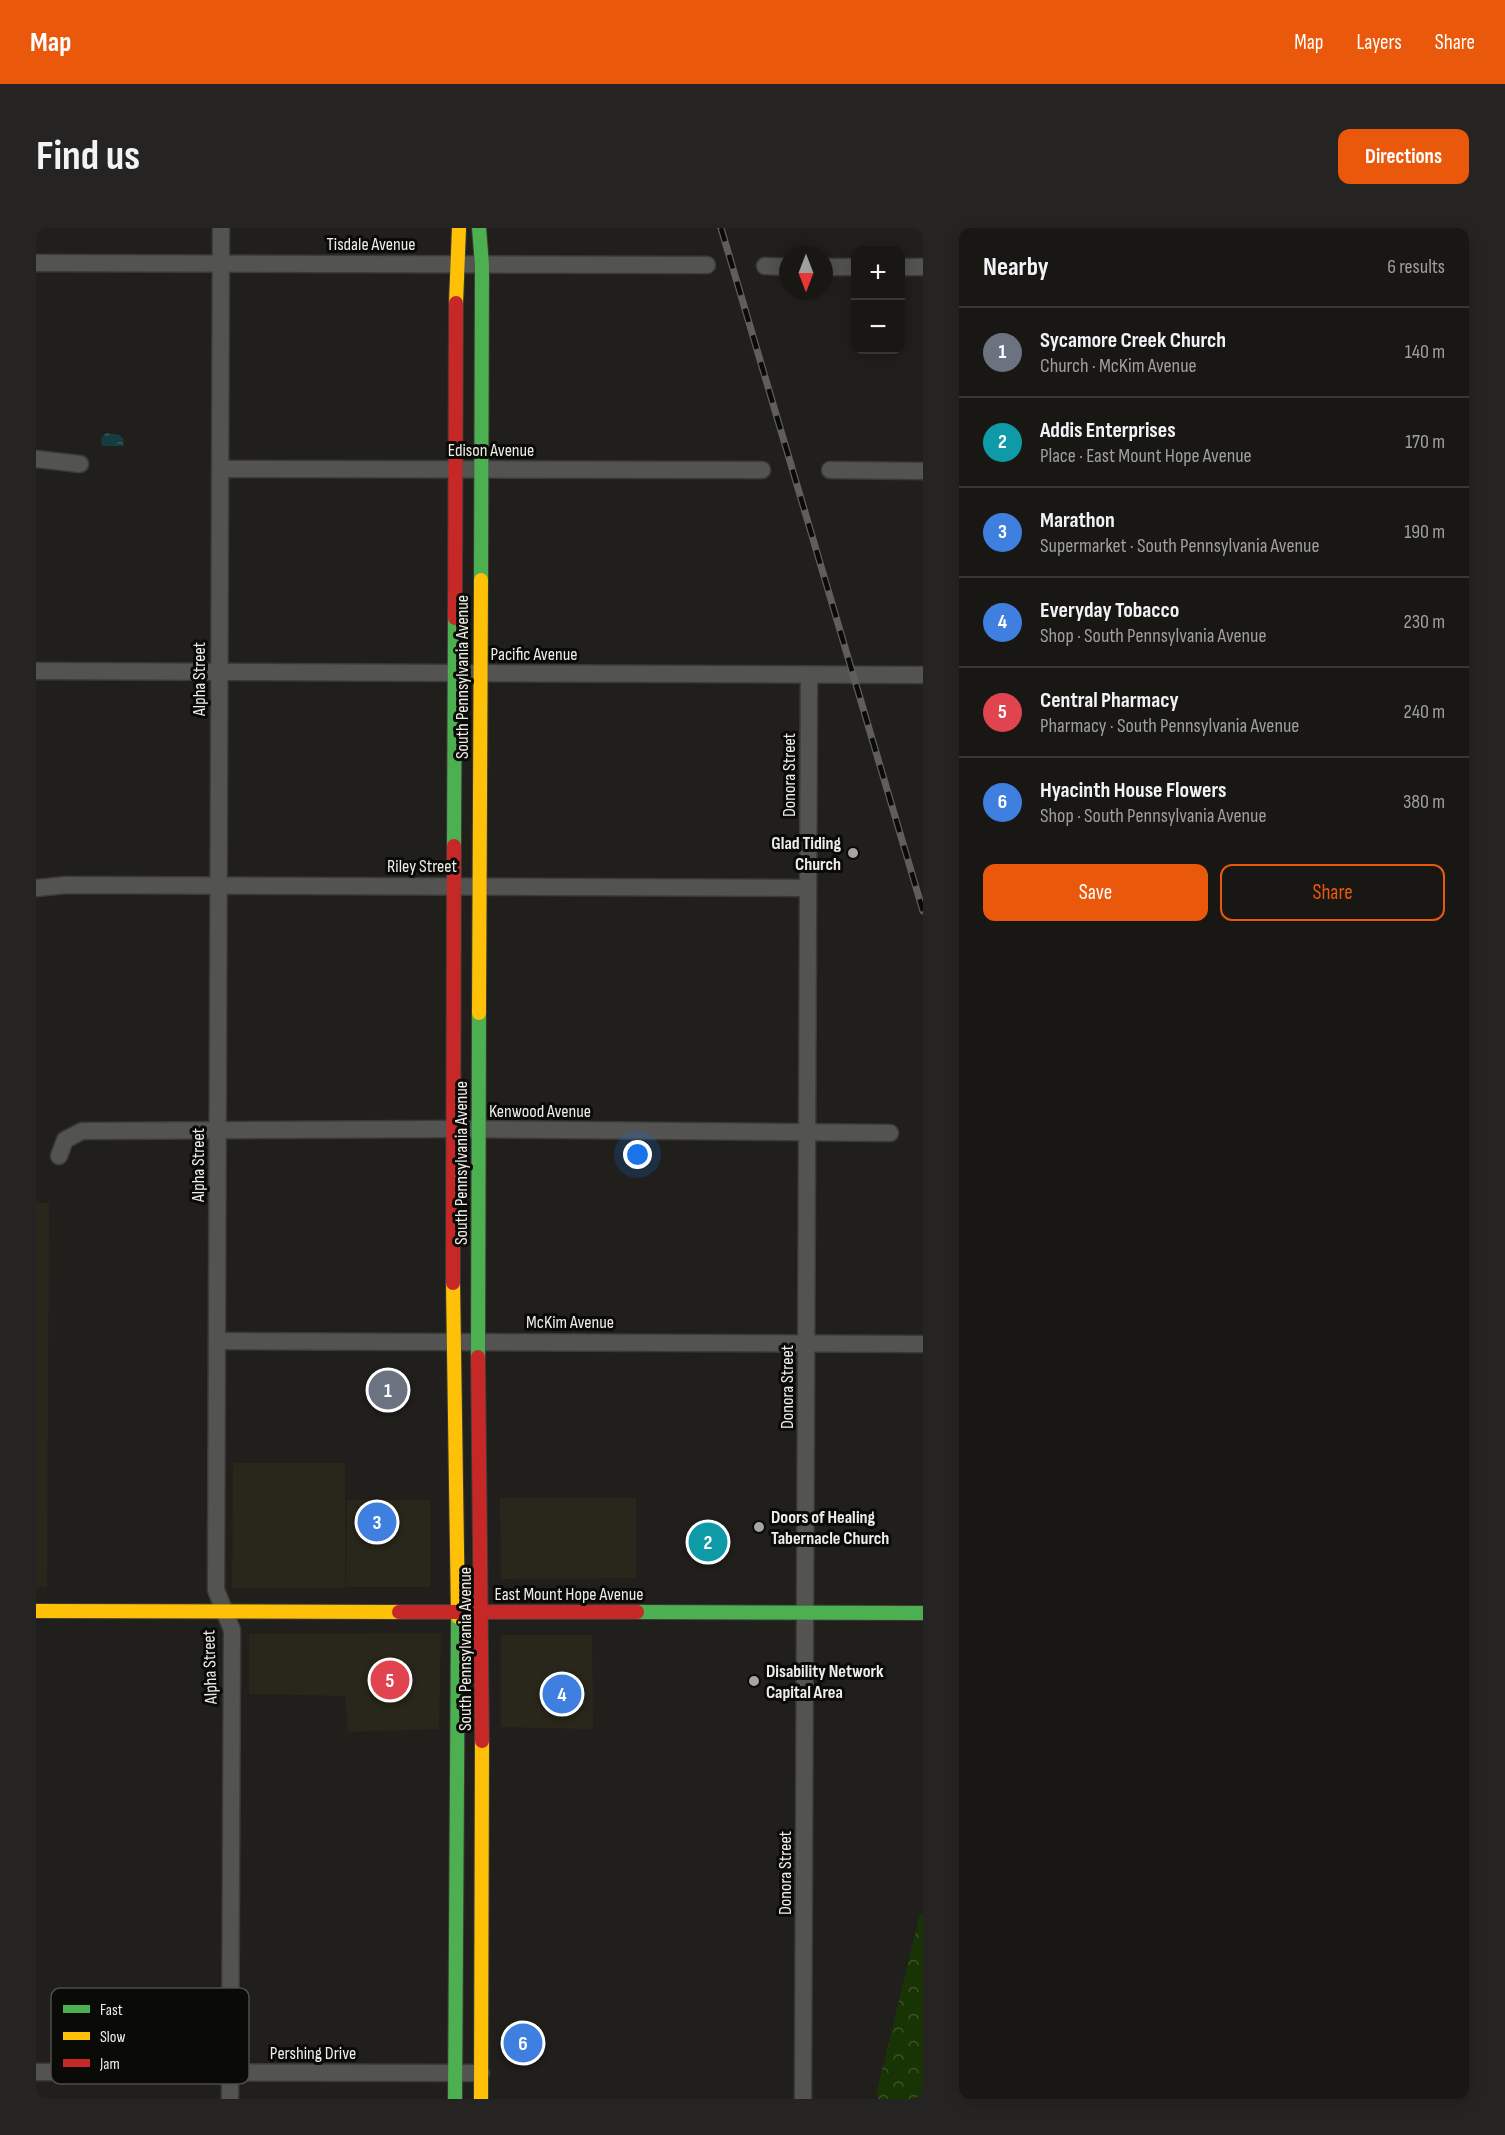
<!DOCTYPE html>
<html lang="en">
<head>
<meta charset="utf-8">
<style>
  :root { --surface:#181714; --page:#252422; --text:#f1f3f6; --muted:#9f9fa0; --line:#363634; --accent:#ea580c }
  body { margin:0; font-family:"Sofia Sans Condensed",sans-serif; background:var(--page); color:var(--text) }
  .controls { position:absolute; right:18px; top:18px; display:grid; overflow:hidden; border-radius:12px; box-shadow:0 3px 15px #0003 }
  .controls button { width:54px; height:54px; display:grid; place-items:center; padding:0; border:0; border-bottom:2px solid var(--line); background:var(--surface); color:var(--text); font:30px sans-serif }
  .compass { position:absolute; left:743px; top:18px; width:54px; height:54px; border-radius:50%; background:var(--surface); box-shadow:0 3px 15px #0003; rotate:180deg }
  .you { position:absolute; left:602px; top:927px; width:21px; height:21px; margin:-15px; border:4px solid #fff; border-radius:50%; background:#1a73e8; box-shadow:0 0 0 9px #1a73e833 }
  .badge { display:grid; place-items:center; width:39px; height:39px; border-radius:50%; background:var(--accent); color:#fff; font-size:20px; font-weight:700 }
  .pin { position:absolute; translate:-50% -50%; border:3px solid #fff; box-shadow:0 2px 6px #0006 }
  .list { margin:0; padding:0; list-style:none }
  h2 { display:flex; justify-content:space-between; align-items:center; height:78px; margin:0; padding:0 24px; font-size:26px }
  h2 small { font-size:20px; font-weight:400; color:var(--muted) }
  .list li { display:grid; grid-template-columns:39px 1fr auto; gap:18px; align-items:center; box-sizing:border-box; height:90px; padding:0 24px; border-top:2px solid var(--line) }
  .list b { display:block; font-size:22px; white-space:nowrap }
  .list p { margin:0; font-size:20px; white-space:nowrap; color:var(--muted) }
  .list em { font-size:20px; font-style:normal; color:var(--muted) }
  .actions { display:flex; gap:12px; padding:18px 24px }
  .actions a { flex:1; padding:14px 0; border:2px solid var(--accent); border-radius:12px; text-align:center; font-size:21px; color:var(--accent) }
  .actions .main { background:var(--accent); color:#fff }
  .map { position:relative; flex:none; width:887px; height:1871px; overflow:hidden; border-radius:12px }
  header { display:flex; align-items:center; gap:36px; box-sizing:border-box; height:84px; padding:0 30px; background:var(--accent); color:#fff }
  header strong { font-size:28px }
  nav { display:flex; gap:33px; margin-inline-start:auto; font-size:21px }
  .intro { display:flex; align-items:center; justify-content:space-between; box-sizing:border-box; height:144px; padding:0 36px }
  h1 { margin:0; font-size:42px }
  .button { padding:15px 27px; border-radius:12px; background:var(--accent); color:#fff; font-size:21px; font-weight:700 }
  main { display:flex; gap:36px; padding:0 36px }
  aside { flex:1; background:var(--surface); border-radius:12px; box-shadow:0 3px 15px #0003 }
  .map>svg:first-child { display:block }
  .built { fill:#29271b }
  .forest { fill:url(#forest-crowns) }
  .water { fill:url(#water-ripples) }
  .lines { fill:none; stroke-linecap:round; stroke-linejoin:round }
  .street-casing { stroke:#3a3a37; stroke-width:19 }
  .fast-casing { stroke:#3a3a37; stroke-width:16 }
  .slow-casing { stroke:#3a3a37; stroke-width:16 }
  .jam-casing { stroke:#3a3a37; stroke-width:16 }
  .street { stroke:#535351; stroke-width:16 }
  .fast { stroke:#4caf50; stroke-width:14 }
  .slow { stroke:#ffc107; stroke-width:14 }
  .jam { stroke:#c62828; stroke-width:14 }
  .rail-casing { stroke:#5f5e5c; stroke-width:7 }
  .rail { stroke:#0a0a07; stroke-width:4.5; stroke-dasharray:14; stroke-linecap:butt }
  .poi-dot { fill:#a6a5a1; stroke:#0a0a07; stroke-width:2 }
  .labels { text-anchor:middle; dominant-baseline:central; stroke-width:6; stroke-linejoin:round; paint-order:stroke }
  .street-label { font-size:18px; fill:#eeede9; stroke:#0a0a07 }
  .poi-label { font-size:18px; font-weight:bold; fill:#eeede9; stroke:#0a0a07; text-anchor:start }
  .key { fill:#0a0a07; stroke:#4e4e4b; stroke-width:1.5 }
  .key-label { font-size:16px; fill:#eeede9 }
</style>
</head>
<body>
<header>
<strong>Map</strong>
<nav><a>Map</a><a>Layers</a><a>Share</a></nav>
</header>
<div class="intro"><h1>Find us</h1><a class="button">Directions</a></div>
<main>
<div class="map">
<svg width="887" height="1871" viewBox="0 0 887 1871">
  <defs>
    <pattern id="forest-crowns" width="20" height="18" patternUnits="userSpaceOnUse" patternTransform="scale(1.5)"><rect width="20" height="18" fill="#193404"/><path d="M2 6a3 3 0 1 1 6 0M12 15a3 3 0 1 1 6 0" fill="none" stroke="#3b5229"/></pattern>
    <pattern id="water-ripples" width="26" height="14" patternUnits="userSpaceOnUse" patternTransform="scale(1.5)"><rect width="26" height="14" fill="#153c42"/><path d="M2 4q2-2 4 0t4 0M15 11q2-2 4 0t4 0" fill="none" stroke="#37585d"/></pattern>
  </defs>
  <rect width="100%" height="100%" fill="#201f1b"/>
  <!-- built -->
  <g class="built">
    <polygon points="0,975 13,975 11,1359 0,1359"/>
    <polygon points="197,1235 309,1235 309,1360 196,1360"/>
    <polygon points="464,1270 600,1270 600,1350 465,1351"/>
    <polygon points="311,1272 394,1272 394,1359 310,1359"/>
    <polygon points="405,1405 403,1501 312,1504 309,1468 213,1466 213,1406"/>
    <polygon points="465,1407 556,1407 557,1501 465,1499"/>
  </g>
  <!-- forest -->
  <polygon class="forest" points="887,1685 887,1871 842,1871 841,1863 884,1686"/>
  <!-- water -->
  <polygon class="water" points="70,205 84,207 88,212 87,218 66,218 65,210"/>
  <g class="lines">
    <defs>
      <g id="street">
        <polyline points="185,0 180,1362 196,1402 194,1871"/>
        <polyline points="0,35 671,37"/>
        <polyline points="729,38 752,39"/>
        <polyline points="788,39 820,39"/>
        <polyline points="864,39 887,39"/>
        <polyline points="0,231 44,236"/>
        <polyline points="185,241 726,242"/>
        <polyline points="794,242 887,243"/>
        <polyline points="0,443 887,447"/>
        <polyline points="0,660 30,657 772,660"/>
        <polyline points="23,928 29,912 46,903 418,901 854,905"/>
        <polyline points="181,1113 887,1116"/>
        <polyline points="0,1844 445,1845"/>
        <polyline points="767,1871 773,447"/>
      </g>
      <g id="fast">
        <polyline points="443,0 446,37 445,352"/>
        <polyline points="418,618 419,390"/>
        <polyline points="442,1129 443,785"/>
        <polyline points="601,1384 887,1385"/>
        <polyline points="419,1871 422,1389"/>
      </g>
      <g id="slow">
        <polyline points="420,75 423,0"/>
        <polyline points="443,785 445,352"/>
        <polyline points="417,1055 422,1389"/>
        <polyline points="0,1383 363,1384"/>
        <polyline points="445,1871 446,1513"/>
      </g>
      <g id="jam">
        <polyline points="419,390 420,75"/>
        <polyline points="417,1055 418,618"/>
        <polyline points="442,1129 446,1513"/>
        <polyline points="363,1384 601,1384"/>
      </g>
    </defs>
    <!-- street casing -->
    <use href="#street" class="street-casing"/>
    <!-- fast casing -->
    <use href="#fast" class="fast-casing"/>
    <!-- slow casing -->
    <use href="#slow" class="slow-casing"/>
    <!-- jam casing -->
    <use href="#jam" class="jam-casing"/>
    <!-- street -->
    <use href="#street" class="street"/>
    <!-- fast -->
    <use href="#fast" class="fast"/>
    <!-- slow -->
    <use href="#slow" class="slow"/>
    <!-- jam -->
    <use href="#jam" class="jam"/>
    <defs>
      <polyline id="rail" points="685,0 887,683"/>
    </defs>
    <!-- rail casing -->
    <use href="#rail" class="rail-casing"/>
    <!-- rail -->
    <use href="#rail" class="rail"/>
  </g>
  <!-- markers -->
  <g class="poi-dot">
    <circle cx="817" cy="625" r="6"/>
    <circle cx="723" cy="1299" r="6"/>
    <circle cx="718" cy="1453" r="6"/>
  </g>
  <g class="labels">
    <!-- street labels -->
    <g class="street-label">
      <text x="335" y="16">Tisdale Avenue</text>
      <text x="455" y="222">Edison Avenue</text>
      <text x="498" y="426">Pacific Avenue</text>
      <text transform="translate(426 449) rotate(-90)">South Pennsylvania Avenue</text>
      <text transform="translate(163 451) rotate(-90)">Alpha Street</text>
      <text transform="translate(753 547) rotate(-90)">Donora Street</text>
      <text x="386" y="638">Riley Street</text>
      <text x="504" y="883">Kenwood Avenue</text>
      <text transform="translate(425 935) rotate(-90)">South Pennsylvania Avenue</text>
      <text transform="translate(162 937) rotate(-90)">Alpha Street</text>
      <text x="534" y="1094">McKim Avenue</text>
      <text transform="translate(751 1159) rotate(-90)">Donora Street</text>
      <text x="533" y="1366">East Mount Hope Avenue</text>
      <text transform="translate(429 1421) rotate(-90)">South Pennsylvania Avenue</text>
      <text transform="translate(174 1439) rotate(-92)">Alpha Street</text>
      <text transform="translate(749 1645) rotate(-90)">Donora Street</text>
      <text x="277" y="1825">Pershing Drive</text>
    </g>
    <!-- poi labels -->
    <g class="poi-label">
      <text x="805" y="615" text-anchor="end">Glad Tiding<tspan x="805" dy="21">Church</tspan></text>
      <text x="735" y="1289">Doors of Healing<tspan x="735" dy="21">Tabernacle Church</tspan></text>
      <text x="730" y="1443">Disability Network<tspan x="730" dy="21">Capital Area</tspan></text>
    </g>
  </g>
  <!-- legend -->
  <rect x="15" y="1760" width="198" height="96" rx="9" class="key"/>
  <rect x="27" y="1777" width="27" height="8" fill="#4caf50"/>
  <rect x="27" y="1804" width="27" height="8" fill="#ffc107"/>
  <rect x="27" y="1831" width="27" height="8" fill="#c62828"/>
  <g class="key-label">
    <text x="64" y="1787">Fast</text>
    <text x="64" y="1814">Slow</text>
    <text x="64" y="1841">Jam</text>
  </g>
</svg>
<div class="controls">
<button>+</button>
<button>−</button>
</div>
<svg class="compass" viewBox="-18 -18 36 36"><path d="M0-13l5 13h-10z" fill="#e53935"/><path d="M0 13l5-13h-10z" fill="#9f9fa0"/></svg>
<div class="you"></div>
<div class="pin badge" style="left:352px;top:1162px;background:#6b7280">1</div>
<div class="pin badge" style="left:672px;top:1314px;background:#0f9aa8">2</div>
<div class="pin badge" style="left:341px;top:1294px;background:#3f7fe0">3</div>
<div class="pin badge" style="left:526px;top:1466px;background:#3f7fe0">4</div>
<div class="pin badge" style="left:354px;top:1452px;background:#e0444e">5</div>
<div class="pin badge" style="left:487px;top:1815px;background:#3f7fe0">6</div>
</div>
<aside>
<h2>Nearby<small>6 results</small></h2>
<ul class="list">
<li><span class="badge" style="background:#6b7280">1</span><div><b>Sycamore Creek Church</b><p>Church · McKim Avenue</p></div><em>140 m</em></li>
<li><span class="badge" style="background:#0f9aa8">2</span><div><b>Addis Enterprises</b><p>Place · East Mount Hope Avenue</p></div><em>170 m</em></li>
<li><span class="badge" style="background:#3f7fe0">3</span><div><b>Marathon</b><p>Supermarket · South Pennsylvania Avenue</p></div><em>190 m</em></li>
<li><span class="badge" style="background:#3f7fe0">4</span><div><b>Everyday Tobacco</b><p>Shop · South Pennsylvania Avenue</p></div><em>230 m</em></li>
<li><span class="badge" style="background:#e0444e">5</span><div><b>Central Pharmacy</b><p>Pharmacy · South Pennsylvania Avenue</p></div><em>240 m</em></li>
<li><span class="badge" style="background:#3f7fe0">6</span><div><b>Hyacinth House Flowers</b><p>Shop · South Pennsylvania Avenue</p></div><em>380 m</em></li>
</ul>
<div class="actions"><a class="main">Save</a><a>Share</a></div>
</aside>
</main>
</body>
</html>
